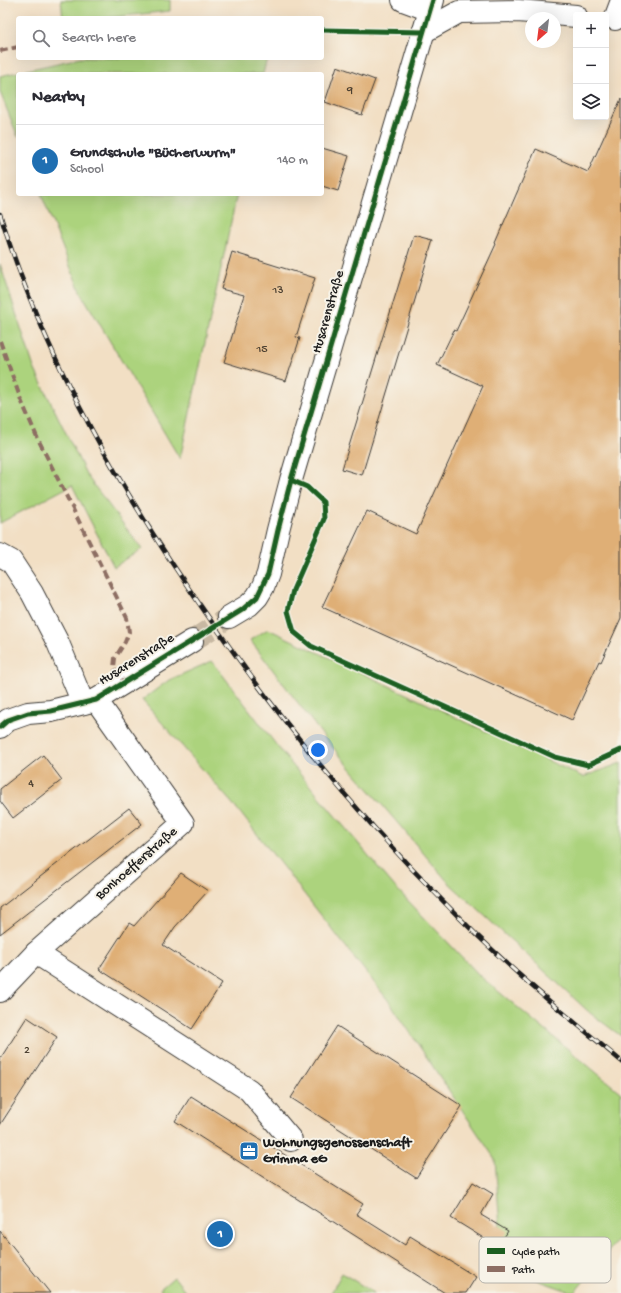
<!DOCTYPE html>
<html lang="en">
<head>
<meta charset="utf-8">
<style>
  :root { --surface:#fff; --page:#f2f2f3; --text:#2b2b33; --muted:#7c7c81; --line:#e1e1e2; --accent:#1f6fb2 }
  body { margin:0; font-family:"Gochi Hand",sans-serif; background:var(--page); color:var(--text) }
  .controls { position:absolute; right:12px; top:12px; display:grid; overflow:hidden; border-radius:4px; box-shadow:0 4px 16px #0002 }
  .controls button { width:36px; height:36px; display:grid; place-items:center; padding:0; border:0; border-bottom:1px solid var(--line); background:var(--surface); color:var(--text); font:20px sans-serif }
  .compass { position:absolute; left:525px; top:12px; width:36px; height:36px; border-radius:50%; background:var(--surface); box-shadow:0 4px 16px #0002; rotate:208deg }
  .you { position:absolute; left:318px; top:750px; width:14px; height:14px; margin:-10px; border:3px solid #fff; border-radius:50%; background:#1a73e8; box-shadow:0 0 0 6px #1a73e833 }
  .badge { display:grid; place-items:center; width:26px; height:26px; border-radius:50%; background:var(--accent); color:#fff; font-size:13px; font-weight:700 }
  .pin { position:absolute; translate:-50% -50%; border:2px solid #fff; box-shadow:0 1px 4px #0006 }
  .list { margin:0; padding:0; list-style:none }
  h2 { display:flex; justify-content:space-between; align-items:center; height:52px; margin:0; padding:0 16px; font-size:17px }
  h2 small { font-size:13px; font-weight:400; color:var(--muted) }
  .list li { display:grid; grid-template-columns:26px 1fr auto; gap:12px; align-items:center; box-sizing:border-box; height:72px; padding:0 16px; border-top:1px solid var(--line) }
  .list b { display:block; font-size:15px; white-space:nowrap }
  .list p { margin:0; font-size:13px; white-space:nowrap; color:var(--muted) }
  .list em { font-size:13px; font-style:normal; color:var(--muted) }
  .icon { flex:none; width:22px; height:22px; fill:none; stroke:currentColor; stroke-width:2; stroke-linecap:round; stroke-linejoin:round }
  .map { position:relative; flex:none; width:621px; height:1293px; overflow:hidden }
  .search { position:absolute; background:var(--surface); box-shadow:0 4px 16px #0002; left:16px; top:16px; width:308px; height:44px; display:flex; align-items:center; gap:10px; box-sizing:border-box; padding:0 14px; border-radius:4px; color:var(--muted); font-size:15px }
  .panel { position:absolute; background:var(--surface); box-shadow:0 4px 16px #0002; left:16px; top:72px; width:308px; height:124px; border-radius:4px }
  .map>svg:first-child { display:block }
  .green { fill:#acd37d; stroke:#64784c }
  .building { fill:#dfaf76 }
  .lines { fill:none; stroke-linecap:round; stroke-linejoin:round }
  .minor-tunnel { stroke:#c7b8a2; stroke-width:22; stroke-dasharray:22 11; stroke-linecap:butt }
  .minor-casing { stroke:#3c3935; stroke-width:24 }
  .minor { stroke:#fff; stroke-width:22 }
  .rail-casing { stroke:#1c1c1c; stroke-width:4.5 }
  .rail { stroke:#f7f3e8; stroke-width:3; stroke-dasharray:9; stroke-linecap:butt }
  .quiet { stroke:#8d6e63; stroke-width:4; stroke-dasharray:8 4; stroke-linecap:butt }
  .cycleway-casing { stroke:#f7f3e8; stroke-width:8 }
  .cycleway { stroke:#1b5e20; stroke-width:5 }
  .labels { text-anchor:middle; dominant-baseline:central; stroke-width:4; stroke-linejoin:round; paint-order:stroke }
  .number-label { font-size:12px; fill:#4d4132 }
  .street-label { font-size:14px; fill:#1c1c1c; stroke:#f7f3e8 }
  .poi-label { font-size:14px; font-weight:bold; fill:#1c1c1c; stroke:#f7f3e8; text-anchor:start }
  .key { fill:#f7f3e8; stroke:#b5b2ab; stroke-width:1 }
  .key-label { font-size:11px; fill:#1c1c1c }
</style>
</head>
<body>
<div class="map">
<svg width="621" height="1293" viewBox="0 0 621 1293">
  <rect width="100%" height="100%" fill="#f7f3e8"/>
  <filter id="ink" filterUnits="userSpaceOnUse"><feTurbulence type="fractalNoise" baseFrequency=".025" numOctaves="2"/><feDisplacementMap in="SourceGraphic" scale="8" xChannelSelector="R" yChannelSelector="G"/><feConvolveMatrix kernelMatrix="1 2 1 2 8 2 1 2 1" color-interpolation-filters="sRGB"/></filter>
  <filter id="wash" filterUnits="userSpaceOnUse"><feTurbulence type="fractalNoise" baseFrequency=".012" numOctaves="4" result="noise"/><feDisplacementMap in="SourceGraphic" scale="16" xChannelSelector="R" yChannelSelector="G"/><feGaussianBlur stdDeviation="0.9" result="paint"/><feColorMatrix in="noise" values="0 0 0 0 0 0 0 0 0 0 0 0 0 0 0 0 0 1.4 0 .05"/><feComposite in="paint" operator="in"/></filter>
  <g filter="url(#wash)">
    <rect width="100%" height="100%" fill="#f2dfc4"/>
    <!-- green -->
    <g class="green">
      <polygon points="61,0 170,0 170,11 104,18 63,18"/>
      <polygon points="80,58 267,58 263,74 18,74 18,137 0,92 0,76"/>
      <polygon points="41,194 237,194 180,459 80,291"/>
      <polygon points="0,264 34,368 87,476 142,549 114,567 72,485 0,523"/>
      <polygon points="268,629 583,777 621,763 621,1036 590,1013 448,882 324,737 250,640"/>
      <polygon points="212,661 284,755 394,886 481,977 621,1093 621,1236 574,1293 503,1268 495,1159 391,1004 238,810 142,700 169,680"/>
      <polygon points="342,1273 374,1293 331,1293"/>
      <polygon points="174,1277 187,1293 163,1293 160,1289"/>
    </g>
    <g id="blocks">
      <!-- building -->
      <g class="building">
        <polygon points="337,66 375,80 362,115 325,102"/>
        <polygon points="621,99 621,618 601,662 599,661 572,720 322,607 367,511 416,534 483,386 437,365 454,330 456,331 496,244 495,243 536,149 588,172"/>
        <polygon points="322,148 349,156 338,191 322,186"/>
        <polygon points="414,235 433,240 362,475 342,469"/>
        <polygon points="232,252 315,278 296,337 300,338 286,381 224,362 242,304 241,304 244,295 221,289"/>
        <polygon points="43,755 62,780 13,818 0,801 0,789"/>
        <polygon points="129,808 142,824 0,934 0,908"/>
        <polygon points="181,873 208,891 175,927 163,945 222,983 192,1029 99,969 129,923 134,926"/>
        <polygon points="27,1017 57,1037 0,1125 0,1059"/>
        <polygon points="337,1026 462,1106 416,1178 291,1098"/>
        <polygon points="191,1096 363,1204 356,1214 405,1245 410,1236 476,1277 466,1293 445,1293 175,1121"/>
        <polygon points="473,1182 493,1194 481,1215 508,1231 498,1247 451,1218"/>
        <polygon points="0,1231 38,1278 50,1293 0,1293"/>
      </g>
    </g>
  </g>
  <g filter="url(#ink)">
    <use href="#blocks" fill-opacity="0" stroke="#3c3935" stroke-width="1"/>
    <g class="lines">
      <!-- minor-tunnel -->
      <polyline class="minor-tunnel" points="192,641 229,617"/>
      <defs>
        <g id="minor">
          <polyline points="403,0 430,10"/>
          <polyline points="615,19 621,3"/>
          <polyline points="423,32 459,12 518,11 576,16"/>
          <polyline points="0,555 11,561 32,593 58,643 83,703"/>
          <polyline points="229,617 249,605 257,597 263,587 268,574 278,530 291,480 433,0"/>
          <polyline points="0,727 8,720 28,713 51,711 96,700 192,641"/>
          <polyline points="36,953 249,1090 291,1140"/>
          <polyline points="0,991 36,953 183,823 96,700"/>
        </g>
      </defs>
      <!-- minor casing -->
      <use href="#minor" class="minor-casing"/>
      <!-- minor -->
      <use href="#minor" class="minor"/>
      <defs>
        <path id="rail" d="M 0,214 C 45,362 125,498 214,625 C 282,722 358,815 442,900 C 468,927 495,953 523,978 C 555,1007 588,1033 621,1061"/>
      </defs>
      <!-- rail casing -->
      <use href="#rail" class="rail-casing"/>
      <!-- rail -->
      <use href="#rail" class="rail"/>
      <!-- quiet -->
      <g class="quiet">
        <polyline points="0,51 18,47"/>
        <polyline points="0,341 21,400 37,437 127,618 129,632 125,642 115,658 114,668 124,682"/>
      </g>
      <defs>
        <g id="cycleway">
          <polyline points="322,30 423,32"/>
          <polyline points="291,480 307,487 323,502 324,519 293,590 288,611 294,632 311,646 555,757 588,765 621,750"/>
          <polyline points="0,727 8,720 28,713 51,711 96,700 242,610 257,597 268,574 278,530 291,480 433,0"/>
        </g>
      </defs>
      <!-- cycleway casing -->
      <use href="#cycleway" class="cycleway-casing"/>
      <!-- cycleway -->
      <use href="#cycleway" class="cycleway"/>
    </g>
  </g>
  <!-- icons -->
  <defs>
    <symbol id="office-square" viewBox="-11 -11 22 22"><rect x="-9" y="-9" width="18" height="18" rx="4" fill="#1f6fb2" stroke="#f7f3e8"/><path d="M-6-3h4V-5.5h4V-3h4V5H-6ZM-1-4.5V-3h2v-1.5ZM-6 0V1H6V0Z" fill="#fff"/></symbol>
  </defs>
  <g fill-rule="evenodd">
    <use href="#office-square" x="238" y="1140" width="22" height="22"/>
  </g>
  <g class="labels">
    <!-- number labels -->
    <g class="number-label">
      <text x="350" y="91">9</text>
      <text x="278" y="291">13</text>
      <text x="262" y="350">15</text>
      <text x="31" y="784">4</text>
      <text x="27" y="1051">2</text>
    </g>
    <!-- street labels -->
    <g class="street-label">
      <text transform="translate(329 312) rotate(-74)">Husarenstraße</text>
      <text transform="translate(137 660) rotate(-32)">Husarenstraße</text>
      <text transform="translate(137 864) rotate(-41)">Bonhoefferstraße</text>
    </g>
    <!-- poi labels -->
    <g class="poi-label">
      <text x="263" y="1143">Wohnungsgenossenschaft<tspan x="263" dy="16">Grimma eG</tspan></text>
    </g>
  </g>
  <!-- legend -->
  <rect x="479" y="1237" width="132" height="46" rx="6" class="key"/>
  <rect x="487" y="1248" width="18" height="6" fill="#1b5e20"/>
  <rect x="487" y="1266" width="18" height="6" fill="#8d6e63"/>
  <g class="key-label">
    <text x="512" y="1255">Cycle path</text>
    <text x="512" y="1273">Path</text>
  </g>
</svg>
<div class="controls">
<button>+</button>
<button>−</button>
<button><svg class="icon" aria-label="layers" viewBox="0 0 24 24"><path d="M12 4l9 5-9 5-9-5zM3 14l9 5 9-5"/></svg></button>
</div>
<svg class="compass" viewBox="-18 -18 36 36"><path d="M0-13l5 13h-10z" fill="#e53935"/><path d="M0 13l5-13h-10z" fill="#7c7c81"/></svg>
<div class="you"></div>
<div class="pin badge" style="left:220px;top:1234px">1</div>
<div class="search"><svg class="icon" aria-label="search" viewBox="0 0 24 24"><circle cx="10" cy="10" r="6"/><path d="M15 15l6 6"/></svg>Search here</div>
<section class="panel">
<h2>Nearby<small></small></h2>
<ul class="list">
<li><span class="badge">1</span><div><b>Grundschule &quot;Bücherwurm&quot;</b><p>School</p></div><em>140 m</em></li>
</ul>
</section>
</div>
</body>
</html>
